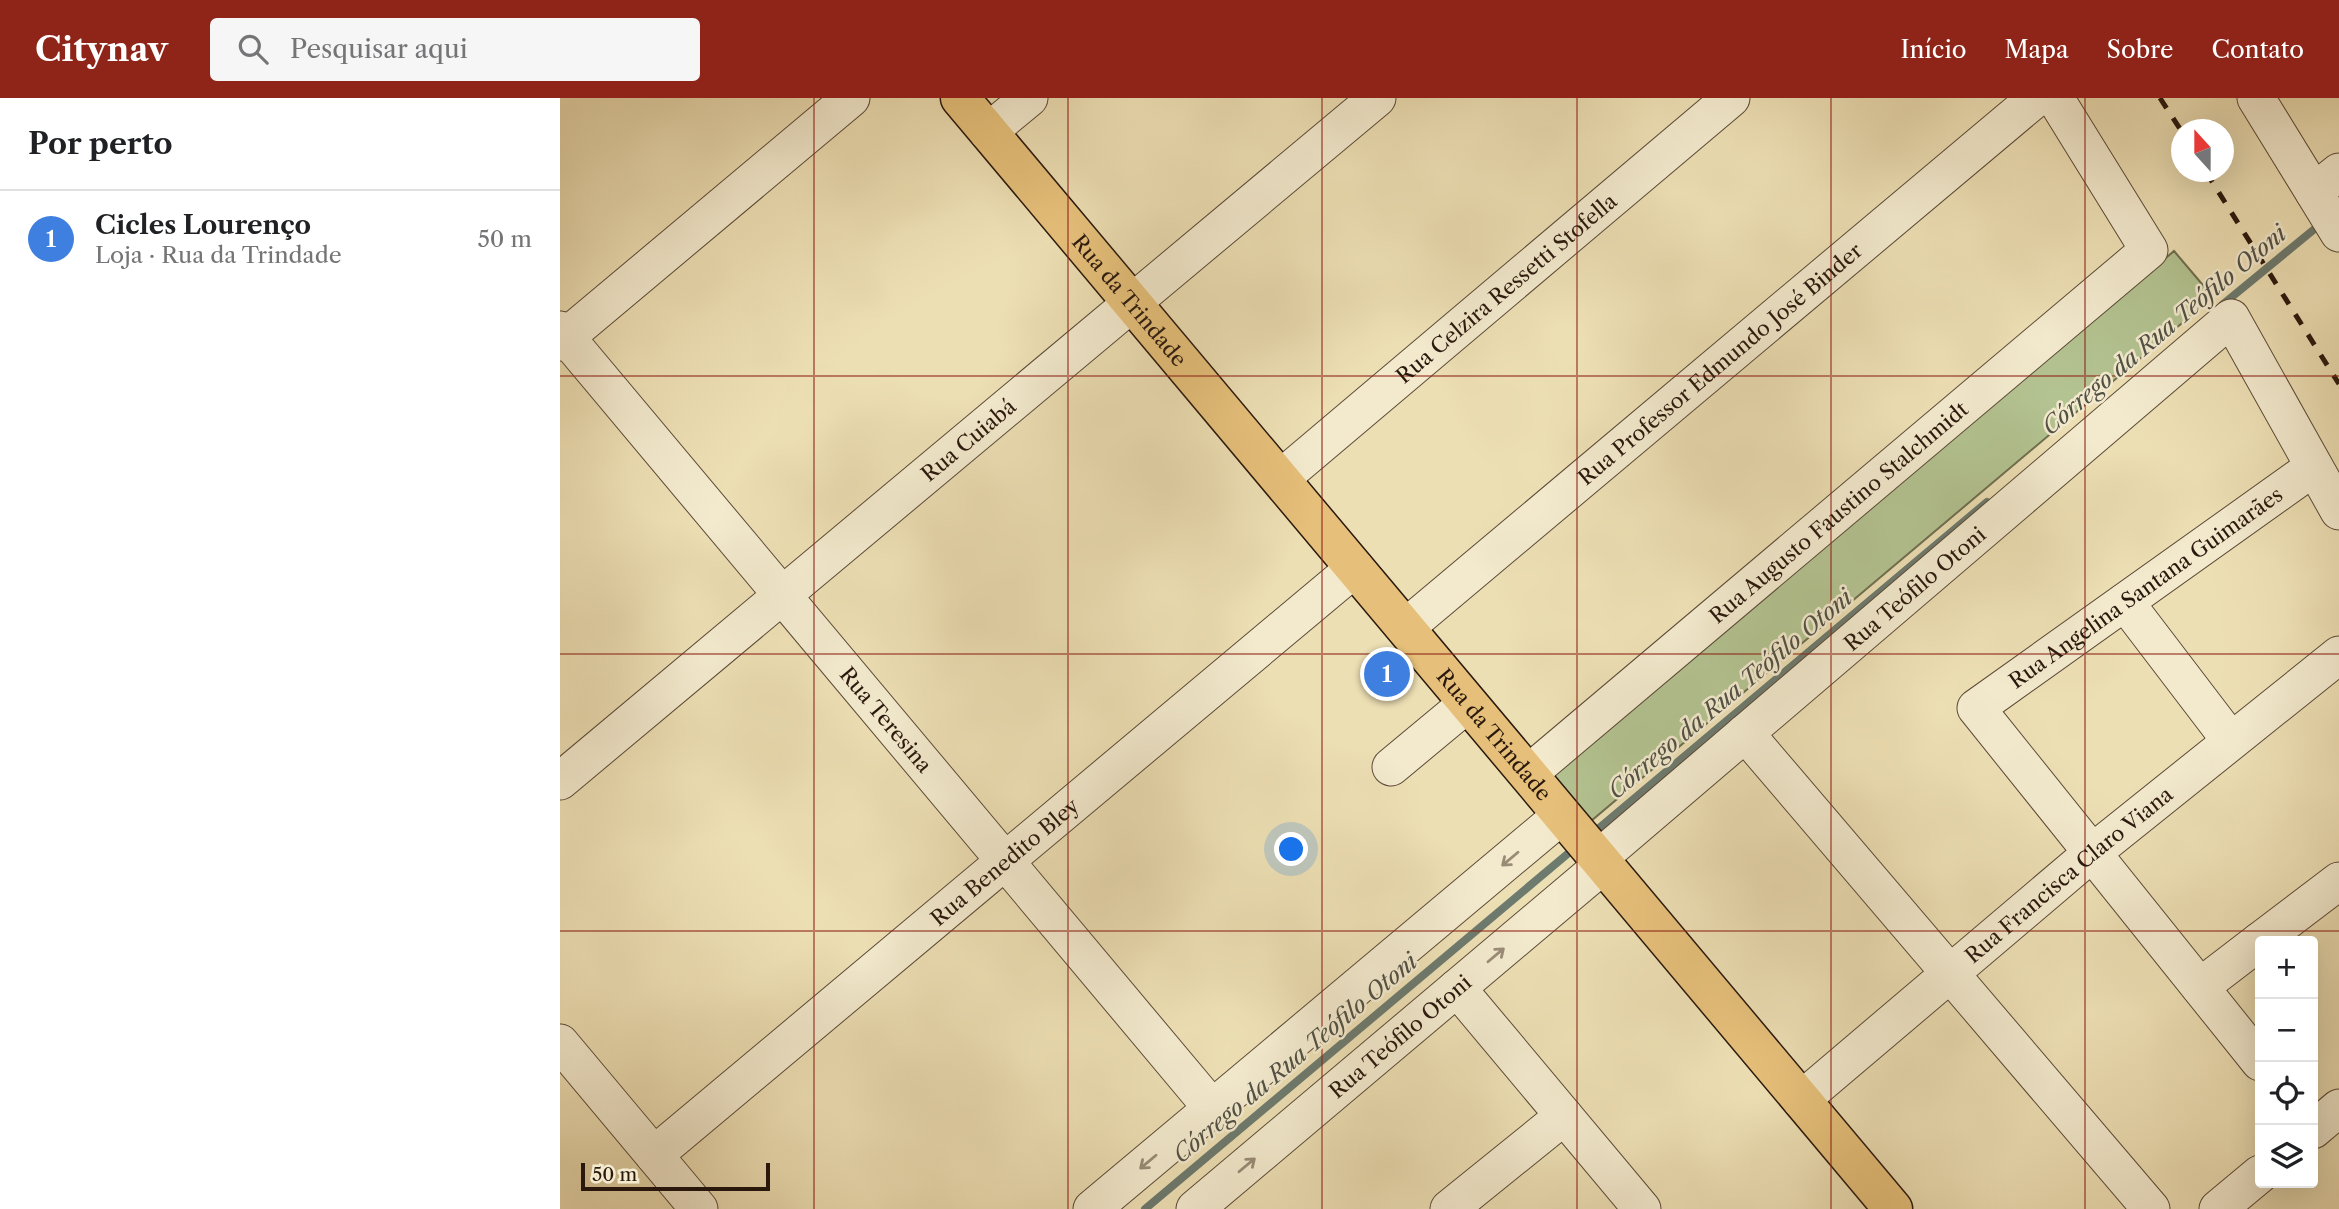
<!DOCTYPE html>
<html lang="pt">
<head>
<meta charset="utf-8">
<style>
  :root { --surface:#fff; --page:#f6f6f6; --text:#202124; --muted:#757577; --line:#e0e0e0; --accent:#8f2418 }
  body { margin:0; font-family:"Libre Caslon Text",serif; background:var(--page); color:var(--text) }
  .controls { position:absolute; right:21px; bottom:21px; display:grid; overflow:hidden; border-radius:7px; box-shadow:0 7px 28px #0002 }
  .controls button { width:63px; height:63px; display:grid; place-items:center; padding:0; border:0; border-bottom:2px solid var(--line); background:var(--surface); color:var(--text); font:35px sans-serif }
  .compass { position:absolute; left:1611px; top:21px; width:63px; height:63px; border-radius:50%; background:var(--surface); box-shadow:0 7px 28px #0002; rotate:339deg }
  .scale { position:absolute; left:21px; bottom:18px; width:189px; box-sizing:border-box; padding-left:7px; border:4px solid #2a180d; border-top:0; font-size:19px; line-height:24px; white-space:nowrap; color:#2a180d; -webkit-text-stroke:5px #f3eace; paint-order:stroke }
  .you { position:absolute; left:732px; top:752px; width:24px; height:24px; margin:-18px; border:5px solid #fff; border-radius:50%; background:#1a73e8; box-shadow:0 0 0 10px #1a73e833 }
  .badge { display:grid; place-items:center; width:46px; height:46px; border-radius:50%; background:var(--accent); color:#fff; font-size:23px; font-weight:700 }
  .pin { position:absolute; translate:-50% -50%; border:4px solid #fff; box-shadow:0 2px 7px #0006 }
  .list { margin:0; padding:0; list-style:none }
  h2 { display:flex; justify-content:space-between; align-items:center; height:91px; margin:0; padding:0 28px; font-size:30px }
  h2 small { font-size:23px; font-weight:400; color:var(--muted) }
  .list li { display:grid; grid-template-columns:46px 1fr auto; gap:21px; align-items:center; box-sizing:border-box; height:98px; padding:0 28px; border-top:2px solid var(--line) }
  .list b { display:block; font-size:26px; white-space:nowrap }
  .list p { margin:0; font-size:23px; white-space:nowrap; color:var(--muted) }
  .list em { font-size:23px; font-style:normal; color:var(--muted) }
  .icon { flex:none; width:38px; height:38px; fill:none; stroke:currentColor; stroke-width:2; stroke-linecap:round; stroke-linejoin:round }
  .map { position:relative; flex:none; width:1779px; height:1111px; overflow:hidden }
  header { display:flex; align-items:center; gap:42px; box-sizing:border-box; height:98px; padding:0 35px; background:var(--accent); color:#fff }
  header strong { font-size:33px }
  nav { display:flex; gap:38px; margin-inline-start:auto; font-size:24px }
  .search { width:490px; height:63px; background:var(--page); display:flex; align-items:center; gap:18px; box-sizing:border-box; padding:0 24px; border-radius:7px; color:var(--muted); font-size:26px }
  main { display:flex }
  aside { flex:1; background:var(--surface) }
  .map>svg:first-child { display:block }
  .green { fill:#b3c391; stroke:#6e6e4f; stroke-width:2 }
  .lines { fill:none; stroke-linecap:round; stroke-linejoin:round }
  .stream { stroke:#6d7a6e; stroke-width:8 }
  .minor-casing { stroke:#5b4a37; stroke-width:39 }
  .major-casing { stroke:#2a180d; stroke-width:41 }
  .minor { stroke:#f3eace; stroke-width:37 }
  .major { stroke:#e6c07a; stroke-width:38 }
  .rail { stroke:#2a180d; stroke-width:5; stroke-dasharray:12 12; stroke-linecap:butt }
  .oneway { stroke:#998c77 }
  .grid { fill:none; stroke:#8f2418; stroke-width:2; stroke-opacity:0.55 }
  .labels { text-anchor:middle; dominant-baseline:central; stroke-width:5; stroke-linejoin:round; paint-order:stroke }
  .street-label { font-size:21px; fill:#2a180d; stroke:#f3eace }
  .water-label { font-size:23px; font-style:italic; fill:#515146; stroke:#f3eace }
</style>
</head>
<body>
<header>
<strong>Citynav</strong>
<div class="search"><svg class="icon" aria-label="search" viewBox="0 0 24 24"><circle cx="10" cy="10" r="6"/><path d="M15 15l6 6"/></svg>Pesquisar aqui</div>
<nav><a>Início</a><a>Mapa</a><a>Sobre</a><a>Contato</a></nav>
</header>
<main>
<aside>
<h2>Por perto<small></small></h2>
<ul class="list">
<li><span class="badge" style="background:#3f7fe0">1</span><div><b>Cicles Lourenço</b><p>Loja · Rua da Trindade</p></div><em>50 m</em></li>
</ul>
</aside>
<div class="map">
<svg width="1779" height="1111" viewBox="0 0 1779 1111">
  <rect width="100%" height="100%" fill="#eddfb4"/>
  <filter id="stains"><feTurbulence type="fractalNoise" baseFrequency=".00286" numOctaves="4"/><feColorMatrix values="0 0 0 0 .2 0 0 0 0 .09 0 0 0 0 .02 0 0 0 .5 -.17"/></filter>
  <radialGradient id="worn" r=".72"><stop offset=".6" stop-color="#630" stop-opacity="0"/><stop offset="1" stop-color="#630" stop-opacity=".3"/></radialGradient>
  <!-- green -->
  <polygon class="green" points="1614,153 1653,199 1031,723 993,678"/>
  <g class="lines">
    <!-- stream -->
    <g class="stream">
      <polyline points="1662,207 1763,124"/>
      <polyline points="1032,736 1427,404"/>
      <polyline points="585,1111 1017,748"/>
    </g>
    <defs>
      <g id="minor">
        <polyline points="1696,0 1779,135"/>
        <polyline points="428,34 469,0"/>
        <polyline points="1754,94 1779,74"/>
        <path id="s1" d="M 0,232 L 652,1010"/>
        <polyline points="0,244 291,0"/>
        <path id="s2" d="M 720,381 L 1171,0"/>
        <polyline points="1565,504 1671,643"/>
        <path id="s3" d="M 845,530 L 1476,0"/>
        <polyline points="1185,635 1591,1111"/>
        <polyline points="831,669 908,605"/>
        <path id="s4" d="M 968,676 L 1589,152 L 1495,0"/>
        <path id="s5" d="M 0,683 L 817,0"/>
        <path id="s6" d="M 1039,760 L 1671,220 L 1779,413"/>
        <polyline points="1700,843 1779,783"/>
        <polyline points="1640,889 1700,843"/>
        <polyline points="897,890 1082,1111"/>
        <polyline points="0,945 139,1111"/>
        <path id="s7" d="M 1700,964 L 1416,610 L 1754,369"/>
        <path id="s8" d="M 1241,1002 L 1532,755 L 1779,557"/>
        <polyline points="1753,1032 1779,1010"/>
        <path id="s9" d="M 94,1057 L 795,470"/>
        <polyline points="532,1111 1002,717"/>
        <path id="s10" d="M 635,1111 L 1044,766"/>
        <polyline points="889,1111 1004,1018"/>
        <polyline points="1658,1111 1700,1076"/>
      </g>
      <g id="major">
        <path id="s11" d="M 400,0 L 1333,1111"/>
      </g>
    </defs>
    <!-- minor casing -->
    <use href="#minor" class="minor-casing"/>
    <!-- major casing -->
    <use href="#major" class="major-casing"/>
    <!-- minor -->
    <use href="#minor" class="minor"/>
    <!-- major -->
    <use href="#major" class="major"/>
    <!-- rail -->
    <g class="rail">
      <polyline points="1600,0 1622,34"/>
      <polyline points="1646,74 1779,286"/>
    </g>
  </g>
  <!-- one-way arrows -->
  <defs><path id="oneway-shaft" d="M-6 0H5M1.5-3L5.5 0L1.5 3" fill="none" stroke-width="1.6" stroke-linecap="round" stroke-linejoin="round" transform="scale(1.75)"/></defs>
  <g class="oneway">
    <use href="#oneway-shaft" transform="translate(950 761) rotate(140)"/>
    <use href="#oneway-shaft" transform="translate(936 857) rotate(-40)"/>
    <use href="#oneway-shaft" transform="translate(588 1064) rotate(140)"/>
    <use href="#oneway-shaft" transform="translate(687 1067) rotate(-40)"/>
  </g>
  <!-- grid -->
  <path class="grid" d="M 254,0 L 254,1111M 508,0 L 508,1111M 762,0 L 762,1111M 1017,0 L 1017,1111M 1271,0 L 1271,1111M 1525,0 L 1525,1111M 0,278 L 1779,278M 0,556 L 1779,556M 0,833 L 1779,833"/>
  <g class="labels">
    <!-- street labels -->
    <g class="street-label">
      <text stroke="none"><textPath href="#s2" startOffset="296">Rua Celzira Ressetti Stofella</textPath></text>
      <text stroke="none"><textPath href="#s11" startOffset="264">Rua da Trindade</textPath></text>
      <text stroke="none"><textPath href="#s3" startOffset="411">Rua Professor Edmundo José Binder</textPath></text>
      <text stroke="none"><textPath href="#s5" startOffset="532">Rua Cuiabá</textPath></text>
      <text stroke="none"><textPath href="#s4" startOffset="406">Rua Augusto Faustino Stalchmidt</textPath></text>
      <text stroke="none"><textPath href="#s6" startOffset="415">Rua Teófilo Otoni</textPath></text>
      <text stroke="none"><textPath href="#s7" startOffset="662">Rua Angelina Santana Guimarães</textPath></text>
      <text stroke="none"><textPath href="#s1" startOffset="508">Rua Teresina</textPath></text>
      <text stroke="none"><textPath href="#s11" startOffset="831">Rua da Trindade</textPath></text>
      <text stroke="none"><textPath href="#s9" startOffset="457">Rua Benedito Bley</textPath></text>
      <text stroke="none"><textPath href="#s8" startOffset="350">Rua Francisca Claro Viana</textPath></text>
      <text stroke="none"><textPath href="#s10" startOffset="268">Rua Teófilo Otoni</textPath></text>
    </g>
    <!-- water labels -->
    <g class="water-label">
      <text transform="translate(1604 232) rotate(-40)">Córrego da Rua Teófilo Otoni</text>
      <text transform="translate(1170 596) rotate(-40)">Córrego da Rua Teófilo Otoni</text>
      <text transform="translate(735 960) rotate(-40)">Córrego da Rua Teófilo Otoni</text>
    </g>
  </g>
  <rect width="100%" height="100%" filter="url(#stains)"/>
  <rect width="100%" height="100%" fill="url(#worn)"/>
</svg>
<div class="controls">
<button>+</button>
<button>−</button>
<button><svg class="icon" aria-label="locate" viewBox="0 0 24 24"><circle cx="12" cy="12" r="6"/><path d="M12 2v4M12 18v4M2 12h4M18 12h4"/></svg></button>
<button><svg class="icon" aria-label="layers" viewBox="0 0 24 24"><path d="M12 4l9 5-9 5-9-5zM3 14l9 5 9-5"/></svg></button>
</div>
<svg class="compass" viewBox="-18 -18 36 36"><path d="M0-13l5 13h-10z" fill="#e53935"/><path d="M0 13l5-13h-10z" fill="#757577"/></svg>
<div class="scale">50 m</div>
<div class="you"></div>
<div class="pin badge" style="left:827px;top:576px;background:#3f7fe0">1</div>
</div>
</main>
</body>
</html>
